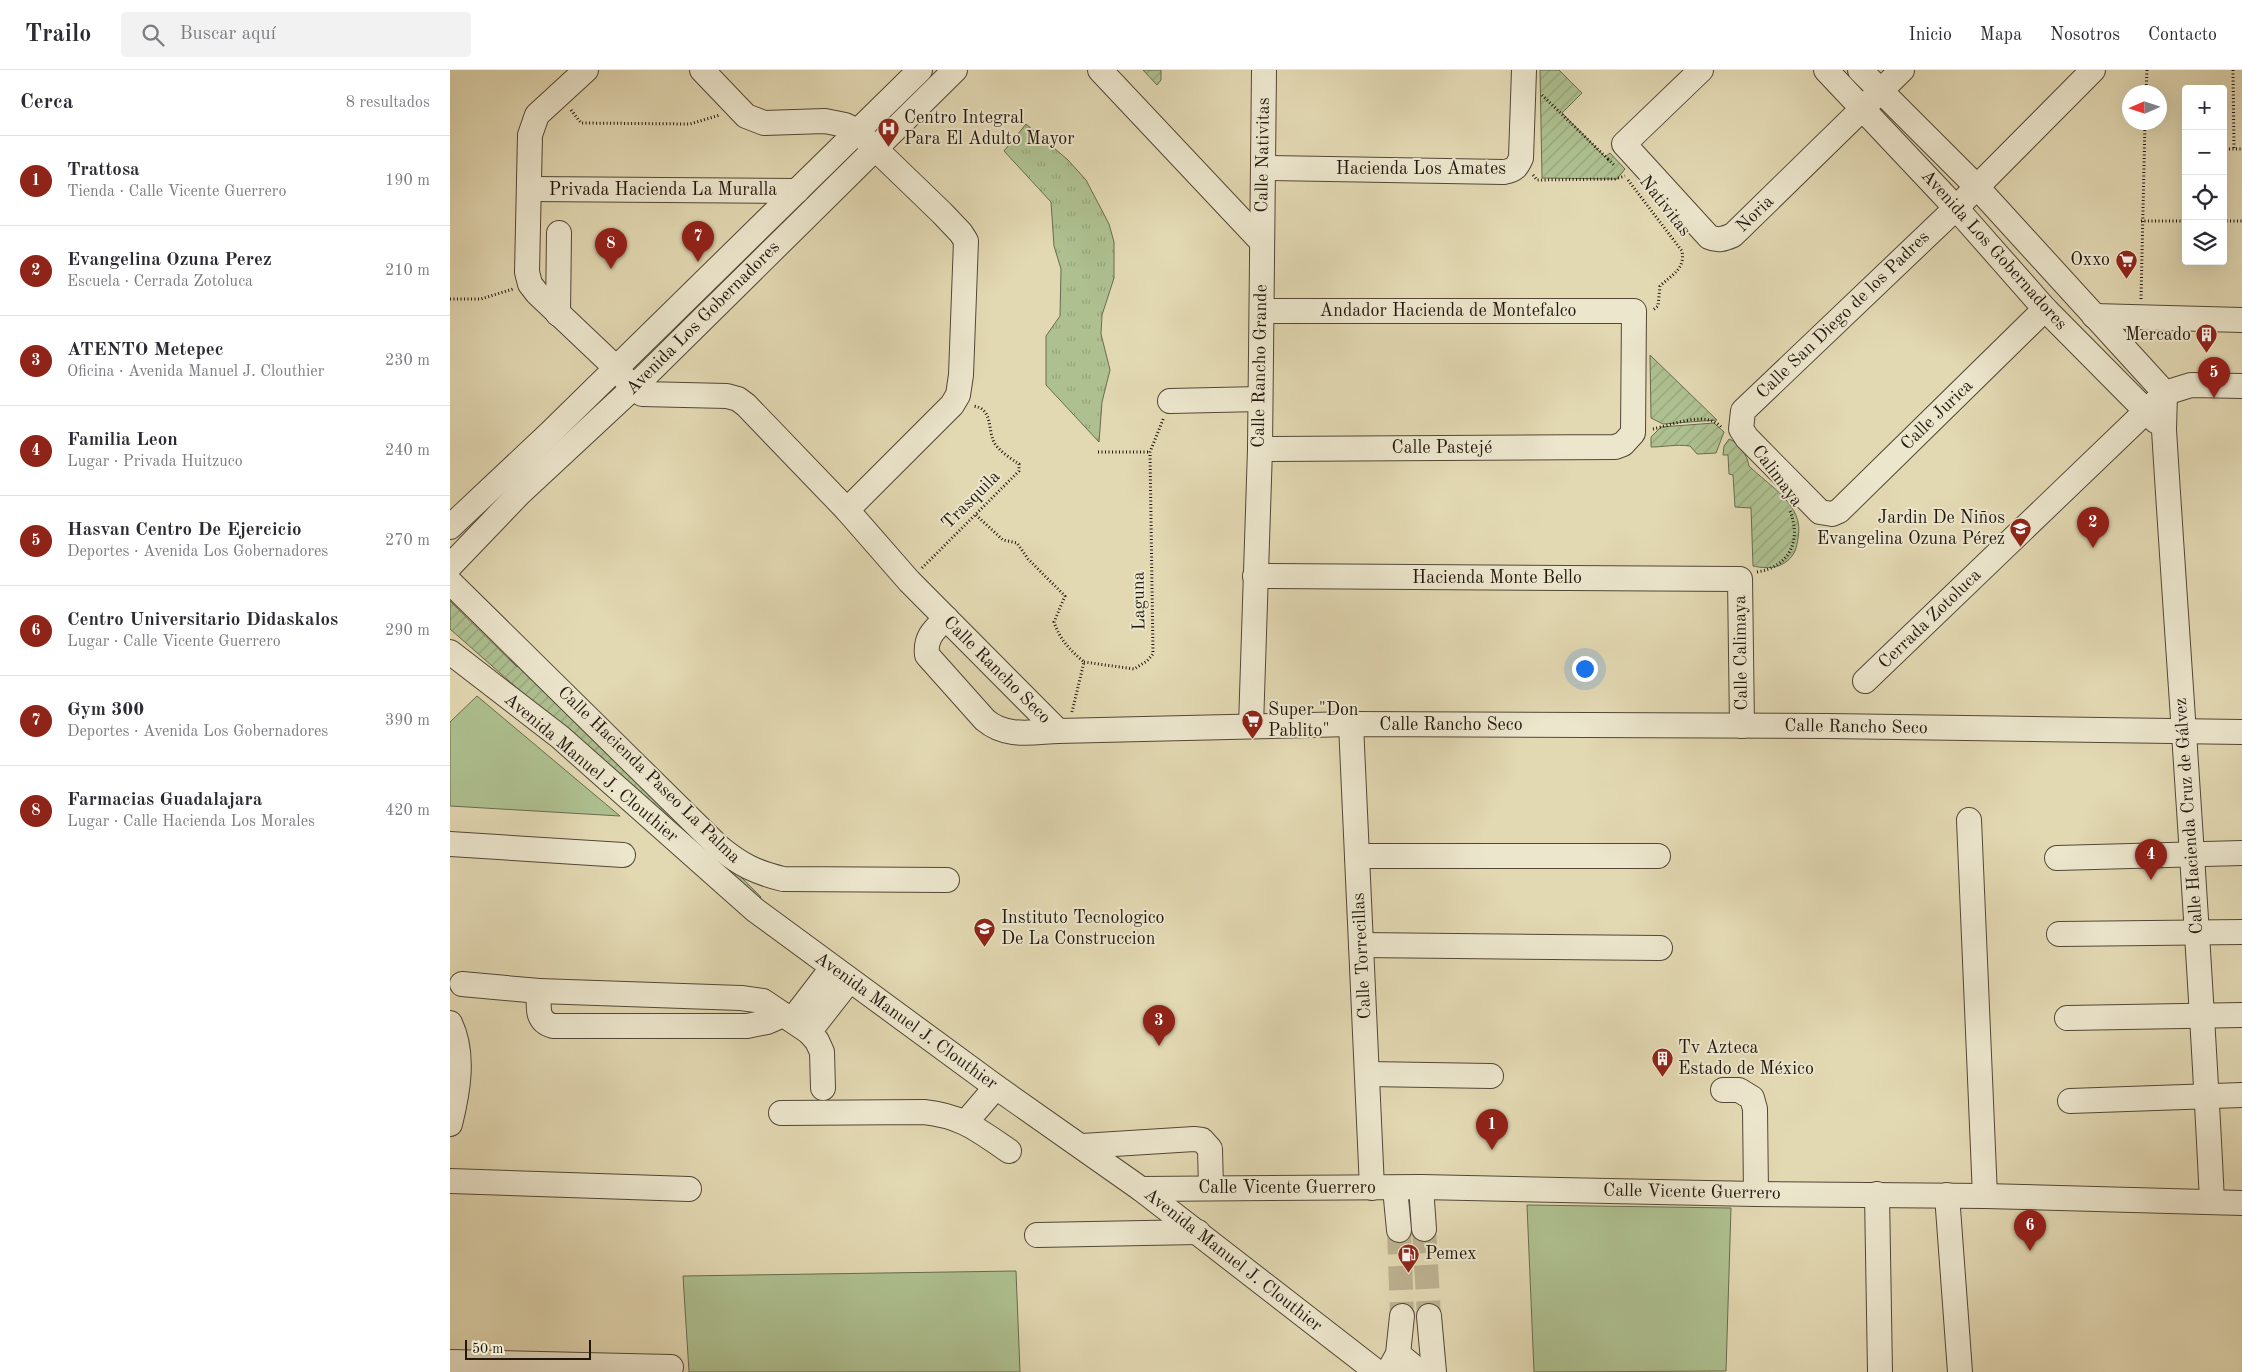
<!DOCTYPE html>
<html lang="es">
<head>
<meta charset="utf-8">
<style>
  :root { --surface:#fff; --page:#f2f2f3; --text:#2b2b33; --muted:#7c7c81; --line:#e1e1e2; --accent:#8f2418 }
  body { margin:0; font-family:"Old Standard TT",serif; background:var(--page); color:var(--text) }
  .controls { position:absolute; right:15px; top:15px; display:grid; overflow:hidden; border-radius:5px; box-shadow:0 5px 20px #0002 }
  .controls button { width:45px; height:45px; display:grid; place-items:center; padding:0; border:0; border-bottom:1px solid var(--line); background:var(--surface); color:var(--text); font:25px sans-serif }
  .compass { position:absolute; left:1672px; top:15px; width:45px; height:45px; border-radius:50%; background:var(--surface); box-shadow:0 5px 20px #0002; rotate:267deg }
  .scale { position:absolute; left:15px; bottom:12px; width:126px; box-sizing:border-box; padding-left:5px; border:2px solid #22170d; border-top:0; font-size:14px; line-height:18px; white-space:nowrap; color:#22170d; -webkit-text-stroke:4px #ece6cd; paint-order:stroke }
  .you { position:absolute; left:1134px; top:598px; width:18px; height:18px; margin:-12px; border:4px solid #fff; border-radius:50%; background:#1a73e8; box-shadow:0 0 0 8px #1a73e833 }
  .badge { display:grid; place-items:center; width:32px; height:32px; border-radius:50%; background:var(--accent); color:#fff; font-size:16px; font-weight:700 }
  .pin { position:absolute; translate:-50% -41px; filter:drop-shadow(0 1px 2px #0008) }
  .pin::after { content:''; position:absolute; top:26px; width:18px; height:15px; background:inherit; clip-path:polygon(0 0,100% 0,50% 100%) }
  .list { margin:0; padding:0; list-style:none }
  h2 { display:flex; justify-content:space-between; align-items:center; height:65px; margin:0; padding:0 20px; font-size:21px }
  h2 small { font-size:16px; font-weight:400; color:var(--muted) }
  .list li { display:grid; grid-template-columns:32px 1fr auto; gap:15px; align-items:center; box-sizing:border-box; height:90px; padding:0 20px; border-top:1px solid var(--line) }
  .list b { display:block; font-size:19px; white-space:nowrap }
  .list p { margin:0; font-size:16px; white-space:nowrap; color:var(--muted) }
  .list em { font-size:16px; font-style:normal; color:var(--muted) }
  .icon { flex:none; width:28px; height:28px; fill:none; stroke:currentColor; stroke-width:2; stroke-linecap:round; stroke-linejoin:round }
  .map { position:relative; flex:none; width:1792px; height:1302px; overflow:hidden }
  header { display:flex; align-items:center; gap:30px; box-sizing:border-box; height:70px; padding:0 25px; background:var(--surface); border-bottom:1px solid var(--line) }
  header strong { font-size:24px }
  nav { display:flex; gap:28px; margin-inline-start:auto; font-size:18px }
  .search { width:350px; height:45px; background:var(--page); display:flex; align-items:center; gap:12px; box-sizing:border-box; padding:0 18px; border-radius:5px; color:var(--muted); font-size:19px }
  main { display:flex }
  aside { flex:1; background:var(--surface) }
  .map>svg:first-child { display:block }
  .grass { fill:#aec090; stroke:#686c4e }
  .park { fill:url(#park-tufts); stroke:#686c4e }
  .garden { fill:url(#garden-furrows); stroke:#686c4e }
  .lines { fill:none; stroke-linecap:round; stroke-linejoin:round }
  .minor-tunnel { stroke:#bcb191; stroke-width:24; stroke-dasharray:24 12; stroke-linecap:butt }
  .minor-casing { stroke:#524736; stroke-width:26 }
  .path { stroke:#22170d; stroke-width:3; stroke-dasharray:1 2.5; stroke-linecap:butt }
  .minor { stroke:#ece6cd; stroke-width:24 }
  .labels { text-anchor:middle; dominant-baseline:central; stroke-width:4; stroke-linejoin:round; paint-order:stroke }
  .poi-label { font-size:18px; fill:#22170d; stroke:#ece6cd; text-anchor:start }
  .street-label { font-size:18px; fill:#22170d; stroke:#ece6cd }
</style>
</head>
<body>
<header>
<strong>Trailo</strong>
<div class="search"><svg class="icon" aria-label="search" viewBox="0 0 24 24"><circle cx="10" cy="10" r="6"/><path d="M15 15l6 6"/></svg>Buscar aquí</div>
<nav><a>Inicio</a><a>Mapa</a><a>Nosotros</a><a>Contacto</a></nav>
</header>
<main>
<aside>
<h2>Cerca<small>8 resultados</small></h2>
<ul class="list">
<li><span class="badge">1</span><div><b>Trattosa</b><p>Tienda · Calle Vicente Guerrero</p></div><em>190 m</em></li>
<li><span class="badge">2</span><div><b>Evangelina Ozuna Perez</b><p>Escuela · Cerrada Zotoluca</p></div><em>210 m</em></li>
<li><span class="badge">3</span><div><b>ATENTO Metepec</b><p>Oficina · Avenida Manuel J. Clouthier</p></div><em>230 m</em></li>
<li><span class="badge">4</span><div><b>Familia Leon</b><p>Lugar · Privada Huitzuco</p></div><em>240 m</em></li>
<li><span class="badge">5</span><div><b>Hasvan Centro De Ejercicio</b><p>Deportes · Avenida Los Gobernadores</p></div><em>270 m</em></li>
<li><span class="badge">6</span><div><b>Centro Universitario Didaskalos</b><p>Lugar · Calle Vicente Guerrero</p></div><em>290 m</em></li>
<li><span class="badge">7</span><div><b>Gym 300</b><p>Deportes · Avenida Los Gobernadores</p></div><em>390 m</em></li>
<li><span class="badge">8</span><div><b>Farmacias Guadalajara</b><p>Lugar · Calle Hacienda Los Morales</p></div><em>420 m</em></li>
</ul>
</aside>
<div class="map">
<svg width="1792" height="1302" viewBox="0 0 1792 1302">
  <defs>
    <pattern id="park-tufts" width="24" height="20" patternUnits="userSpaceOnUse" patternTransform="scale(1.25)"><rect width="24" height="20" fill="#aec090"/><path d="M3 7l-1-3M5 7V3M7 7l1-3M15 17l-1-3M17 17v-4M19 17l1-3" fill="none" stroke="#95a47b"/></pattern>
    <pattern id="garden-furrows" width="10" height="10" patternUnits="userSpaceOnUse" patternTransform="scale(1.25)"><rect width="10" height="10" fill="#aec090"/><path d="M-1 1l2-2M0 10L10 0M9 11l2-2" fill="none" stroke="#95a47b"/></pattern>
  </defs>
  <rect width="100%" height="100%" fill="#e2d8b2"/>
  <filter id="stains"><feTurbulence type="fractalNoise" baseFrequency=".004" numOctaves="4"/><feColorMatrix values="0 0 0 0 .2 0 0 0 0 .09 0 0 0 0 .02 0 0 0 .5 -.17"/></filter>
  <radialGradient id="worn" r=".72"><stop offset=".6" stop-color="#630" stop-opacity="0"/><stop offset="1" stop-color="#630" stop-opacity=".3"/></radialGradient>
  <!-- grass -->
  <g class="grass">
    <polygon points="27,626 170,746 0,736 0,652"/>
    <polygon points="1077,1135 1281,1138 1276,1301 1084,1302"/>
    <polygon points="566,1201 570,1302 239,1302 233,1206"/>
  </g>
  <!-- park -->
  <polygon class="park" points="576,54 618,90 636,110 659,154 664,172 664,208 652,245 651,264 660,300 652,332 649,372 596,315 596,266 610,246 611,199 604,176 601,132 554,81"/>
  <!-- garden -->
  <g class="garden">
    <polygon points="693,0 711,0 711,10 707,15"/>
    <polygon points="1090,0 1109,0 1132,23 1112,43 1155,87 1160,83 1175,99 1167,109 1092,108"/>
    <polygon points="1200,285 1267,350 1213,354 1201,348"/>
    <path d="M 1264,353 L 1274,362 L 1266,383 L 1247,384 L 1240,376 C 1225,374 1215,377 1201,377 L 1201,367 L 1211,357 Z"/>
    <path d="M 1279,369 C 1290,373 1297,385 1299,396 C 1319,416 1355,435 1348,468 C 1347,475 1346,481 1342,486 C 1332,499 1317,499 1303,496 L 1301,438 L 1285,437 L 1283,405 L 1279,404 L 1278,385 L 1273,385 L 1274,376 Z"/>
    <polygon points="0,531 67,597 75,591 311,827 308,830 0,559"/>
  </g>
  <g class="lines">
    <!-- minor-tunnel -->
    <g class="minor-tunnel">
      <polyline points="974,1159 979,1246"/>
      <polyline points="949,1160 952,1246"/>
    </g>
    <defs>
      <g id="minor">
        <polyline points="136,0 87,45 80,65 77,202 80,214 87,223 166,298 183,318 192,324 277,326 288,329 296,335 397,440 459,511 608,661 901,654 1378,656 1792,662"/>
        <polyline points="252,0 296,46 314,53 375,51 395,55 407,61 492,143 511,163 516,171 511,305 508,325 502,335 397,440"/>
        <polyline points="650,0 811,171"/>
        <path d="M 1251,0 L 1174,74 L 1259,167 C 1268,171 1274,169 1283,165 L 1452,0"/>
        <polyline points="1376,0 1506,138 1595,239 1706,351"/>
        <polyline points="1410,0 1527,117 1715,323"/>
        <path d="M 813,98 L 1054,102 C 1065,100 1067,97 1071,88 L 1074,0"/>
        <polyline points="79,119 347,121"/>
        <polyline points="1595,239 1389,441 1382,444 1370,442 1297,368 1291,359 1293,341 1506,138 1643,0"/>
        <polyline points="108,244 109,163"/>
        <polyline points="1644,246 1792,250"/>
        <path d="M 1715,323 L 1714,360 C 1730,617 1750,874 1762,1132"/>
        <polyline points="720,331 810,329"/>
        <polyline points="810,379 1165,377 1173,374 1183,363 1184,241 812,241"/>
        <polyline points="0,457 100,363 470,0"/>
        <polyline points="0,496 69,424 183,318 505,0"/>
        <polyline points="805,506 1290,509 1292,656"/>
        <path d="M 0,512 L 269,777 C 291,795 305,802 333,809 L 497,810"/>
        <path d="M 496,548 C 484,560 475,567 477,585 L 535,650 C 556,668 582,662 608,661"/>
        <polyline points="0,582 110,667 305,840 546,1017 691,1119 927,1302"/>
        <polyline points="1415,611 1715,323 1741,315 1792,316"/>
        <polyline points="901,654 922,1118"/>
        <polyline points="801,656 810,379 814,0"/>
        <polyline points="1519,750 1535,1126"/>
        <polyline points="0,774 173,785"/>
        <polyline points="907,786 1208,786"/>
        <polyline points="1607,788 1792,783"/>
        <polyline points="1609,864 1792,862"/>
        <polyline points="911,875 1210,878"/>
        <path d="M 12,914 L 89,921 C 89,936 85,951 103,956 L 297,956 L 317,952 L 333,945"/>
        <polyline points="89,921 291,928 313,931 359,962 367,971 372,982 373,1018"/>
        <polyline points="1617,948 1792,945"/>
        <polyline points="342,950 382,898"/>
        <path d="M 0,953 C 15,984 8,1022 0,1054"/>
        <polyline points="359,962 399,911"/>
        <polyline points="917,1004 1041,1006"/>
        <polyline points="1273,1020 1289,1020 1302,1028 1305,1039 1306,1124"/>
        <polyline points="1620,1031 1792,1025"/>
        <path d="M 331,1043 L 474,1042 C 512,1046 528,1060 559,1081"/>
        <polyline points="516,1052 546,1017"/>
        <polyline points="632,1076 744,1069 752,1070 760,1079 761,1118"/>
        <polyline points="0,1111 239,1119"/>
        <polyline points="971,1117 974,1159"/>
        <polyline points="945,1118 949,1160"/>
        <polyline points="691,1119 971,1117 1306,1124 1535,1126 1792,1133"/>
        <polyline points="1427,1124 1430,1302"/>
        <polyline points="1497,1125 1510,1302"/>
        <polyline points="587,1165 748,1162"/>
        <polyline points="979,1246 984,1302"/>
        <polyline points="948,1284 970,1302"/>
        <polyline points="0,1292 221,1297"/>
        <polyline points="938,1302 948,1284 952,1246"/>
      </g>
    </defs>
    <!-- minor casing -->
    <use href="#minor" class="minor-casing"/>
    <!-- path -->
    <g class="path">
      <polyline points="1783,0 1784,79"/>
      <polyline points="1696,22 1697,0"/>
      <polyline points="1092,25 1158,89 1159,88"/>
      <polyline points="121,40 131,53 240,54 270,45"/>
      <polyline points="1158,89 1165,96"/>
      <polyline points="1083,105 1087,110 1165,109 1175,106"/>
      <path d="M 1178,110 L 1232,181 C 1235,199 1223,204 1210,216 L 1208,236 L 1203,240"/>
      <polyline points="1691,151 1736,151"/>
      <polyline points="1773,151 1792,151"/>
      <polyline points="1774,151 1774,79 1792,79"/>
      <polyline points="0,229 31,229 63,219"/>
      <polyline points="1691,229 1695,52"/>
      <path d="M 1203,359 C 1222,355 1256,340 1271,357"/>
      <polyline points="648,382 700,382"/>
      <path d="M 526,445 L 553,470 L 567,473 L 578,489 L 615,526 L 604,552 C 610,570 620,580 634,592"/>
      <path d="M 472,498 L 569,401 L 569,394 C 560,388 547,380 543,370 C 538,357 542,338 523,336"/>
      <path d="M 1307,502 C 1339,497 1352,471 1340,441"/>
      <polyline points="634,592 684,599 697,591 703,584 700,382 714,347"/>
      <polyline points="622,642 634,592"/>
    </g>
    <!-- minor -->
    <use href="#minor" class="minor"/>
  </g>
  <!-- icons -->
  <defs>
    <symbol id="hospital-pin" viewBox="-11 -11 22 30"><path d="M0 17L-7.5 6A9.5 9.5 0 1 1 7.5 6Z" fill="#8f2418" stroke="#ece6cd"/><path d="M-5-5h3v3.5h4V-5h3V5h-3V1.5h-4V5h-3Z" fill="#fff"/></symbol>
    <symbol id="supermarket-pin" viewBox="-11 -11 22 30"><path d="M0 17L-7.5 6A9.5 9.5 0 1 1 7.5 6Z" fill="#8f2418" stroke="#ece6cd"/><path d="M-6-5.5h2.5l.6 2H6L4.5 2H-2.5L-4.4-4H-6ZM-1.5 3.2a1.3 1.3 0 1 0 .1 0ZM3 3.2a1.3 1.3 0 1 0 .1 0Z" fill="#fff"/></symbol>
    <symbol id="building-pin" viewBox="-11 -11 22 30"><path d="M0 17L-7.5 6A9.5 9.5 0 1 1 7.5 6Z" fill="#8f2418" stroke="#ece6cd"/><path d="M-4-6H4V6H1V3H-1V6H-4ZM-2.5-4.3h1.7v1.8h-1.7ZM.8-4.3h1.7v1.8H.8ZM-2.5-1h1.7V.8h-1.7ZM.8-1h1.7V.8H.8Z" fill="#fff"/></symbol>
    <symbol id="school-pin" viewBox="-11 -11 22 30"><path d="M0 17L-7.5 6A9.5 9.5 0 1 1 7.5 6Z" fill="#8f2418" stroke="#ece6cd"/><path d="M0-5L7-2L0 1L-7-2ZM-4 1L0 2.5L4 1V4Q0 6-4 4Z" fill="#fff"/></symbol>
    <symbol id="university-pin" viewBox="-11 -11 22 30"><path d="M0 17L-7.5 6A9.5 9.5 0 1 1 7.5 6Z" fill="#8f2418" stroke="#ece6cd"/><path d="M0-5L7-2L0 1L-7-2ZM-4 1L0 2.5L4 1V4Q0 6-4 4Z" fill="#fff"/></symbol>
    <symbol id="fuel-pin" viewBox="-11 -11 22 30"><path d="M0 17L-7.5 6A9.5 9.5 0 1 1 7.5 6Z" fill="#8f2418" stroke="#ece6cd"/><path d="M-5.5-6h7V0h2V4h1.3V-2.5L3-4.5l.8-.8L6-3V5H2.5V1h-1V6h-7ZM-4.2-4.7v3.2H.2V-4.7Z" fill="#fff"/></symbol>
  </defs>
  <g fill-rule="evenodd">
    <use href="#hospital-pin" x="426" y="46" width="25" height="34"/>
    <use href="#supermarket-pin" x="1664" y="178" width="25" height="34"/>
    <use href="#building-pin" x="1744" y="252" width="25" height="34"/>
    <use href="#school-pin" x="1558" y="446" width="25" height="34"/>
    <use href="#supermarket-pin" x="790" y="638" width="25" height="34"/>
    <use href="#university-pin" x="522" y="846" width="25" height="34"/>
    <use href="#building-pin" x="1200" y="976" width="25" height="34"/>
    <use href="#fuel-pin" x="946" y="1172" width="25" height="34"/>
  </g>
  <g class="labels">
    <!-- poi labels -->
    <g class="poi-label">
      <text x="454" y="48">Centro Integral<tspan x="454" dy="21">Para El Adulto Mayor</tspan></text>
      <text x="1660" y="190" text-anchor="end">Oxxo</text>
      <text x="1741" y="265" text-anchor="end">Mercado</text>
      <text x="1555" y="448" text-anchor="end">Jardin De Niños<tspan x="1555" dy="21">Evangelina Ozuna Pérez</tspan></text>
      <text x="818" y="640">Super "Don<tspan x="818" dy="21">Pablito"</tspan></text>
      <text x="551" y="848">Instituto Tecnologico<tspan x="551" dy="21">De La Construccion</tspan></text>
      <text x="1228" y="978">Tv Azteca<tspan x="1228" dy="21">Estado de México</tspan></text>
      <text x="975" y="1184">Pemex</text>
    </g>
    <!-- street labels -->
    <g class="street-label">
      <text transform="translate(813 85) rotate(-89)">Calle Nativitas</text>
      <text x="971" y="99">Hacienda Los Amates</text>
      <text x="213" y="120">Privada Hacienda La Muralla</text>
      <text transform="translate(1215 136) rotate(52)">Nativitas</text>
      <text transform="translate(1305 144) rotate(-44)">Noria</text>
      <text transform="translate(1544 180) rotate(48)">Avenida Los Gobernadores</text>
      <text x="998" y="241">Andador Hacienda de Montefalco</text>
      <text transform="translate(1393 245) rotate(-44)">Calle San Diego de los Padres</text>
      <text transform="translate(253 248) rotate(-45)">Avenida Los Gobernadores</text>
      <text transform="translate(810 296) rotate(-89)">Calle Rancho Grande</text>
      <text transform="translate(1487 345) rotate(-44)">Calle Jurica</text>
      <text x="992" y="378">Calle Pastejé</text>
      <text transform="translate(1327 406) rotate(53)">Calimaya</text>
      <text transform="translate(521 430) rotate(-45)">Trasquila</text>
      <text x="1047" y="508">Hacienda Monte Bello</text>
      <text transform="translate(689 531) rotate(-91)">Laguna</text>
      <text transform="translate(1480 549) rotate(-44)">Cerrada Zotoluca</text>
      <text transform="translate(1291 583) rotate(-91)">Calle Calimaya</text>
      <text transform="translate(547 600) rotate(45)">Calle Rancho Seco</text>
      <text x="1001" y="655">Calle Rancho Seco</text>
      <text transform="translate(1406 657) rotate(1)">Calle Rancho Seco</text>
      <text transform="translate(141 698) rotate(40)">Avenida Manuel J. Clouthier</text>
      <text transform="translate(199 705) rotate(44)">Calle Hacienda Paseo La Palma</text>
      <text transform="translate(1739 746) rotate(-94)">Calle Hacienda Cruz de Gálvez</text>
      <text transform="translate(912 886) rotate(-93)">Calle Torrecillas</text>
      <text transform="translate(456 951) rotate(36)">Avenida Manuel J. Clouthier</text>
      <text x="837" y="1118">Calle Vicente Guerrero</text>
      <text transform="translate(1242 1122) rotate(1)">Calle Vicente Guerrero</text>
      <text transform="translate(783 1190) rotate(38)">Avenida Manuel J. Clouthier</text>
    </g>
  </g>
  <rect width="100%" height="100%" filter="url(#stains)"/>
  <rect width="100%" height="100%" fill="url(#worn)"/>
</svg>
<div class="controls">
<button>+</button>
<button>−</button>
<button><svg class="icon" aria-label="locate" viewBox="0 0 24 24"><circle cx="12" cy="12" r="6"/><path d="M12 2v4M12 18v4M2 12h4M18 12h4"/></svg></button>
<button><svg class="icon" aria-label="layers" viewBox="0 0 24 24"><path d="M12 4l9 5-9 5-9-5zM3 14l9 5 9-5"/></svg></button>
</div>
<svg class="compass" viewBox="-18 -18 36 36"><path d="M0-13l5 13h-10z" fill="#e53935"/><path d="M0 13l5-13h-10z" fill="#7c7c81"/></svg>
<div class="scale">50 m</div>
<div class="you"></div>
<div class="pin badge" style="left:1042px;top:1080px">1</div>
<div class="pin badge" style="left:1643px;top:478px">2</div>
<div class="pin badge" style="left:709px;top:976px">3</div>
<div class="pin badge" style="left:1701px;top:810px">4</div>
<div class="pin badge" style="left:1764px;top:328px">5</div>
<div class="pin badge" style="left:1580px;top:1181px">6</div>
<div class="pin badge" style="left:248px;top:192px">7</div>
<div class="pin badge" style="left:161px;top:199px">8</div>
</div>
</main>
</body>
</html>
